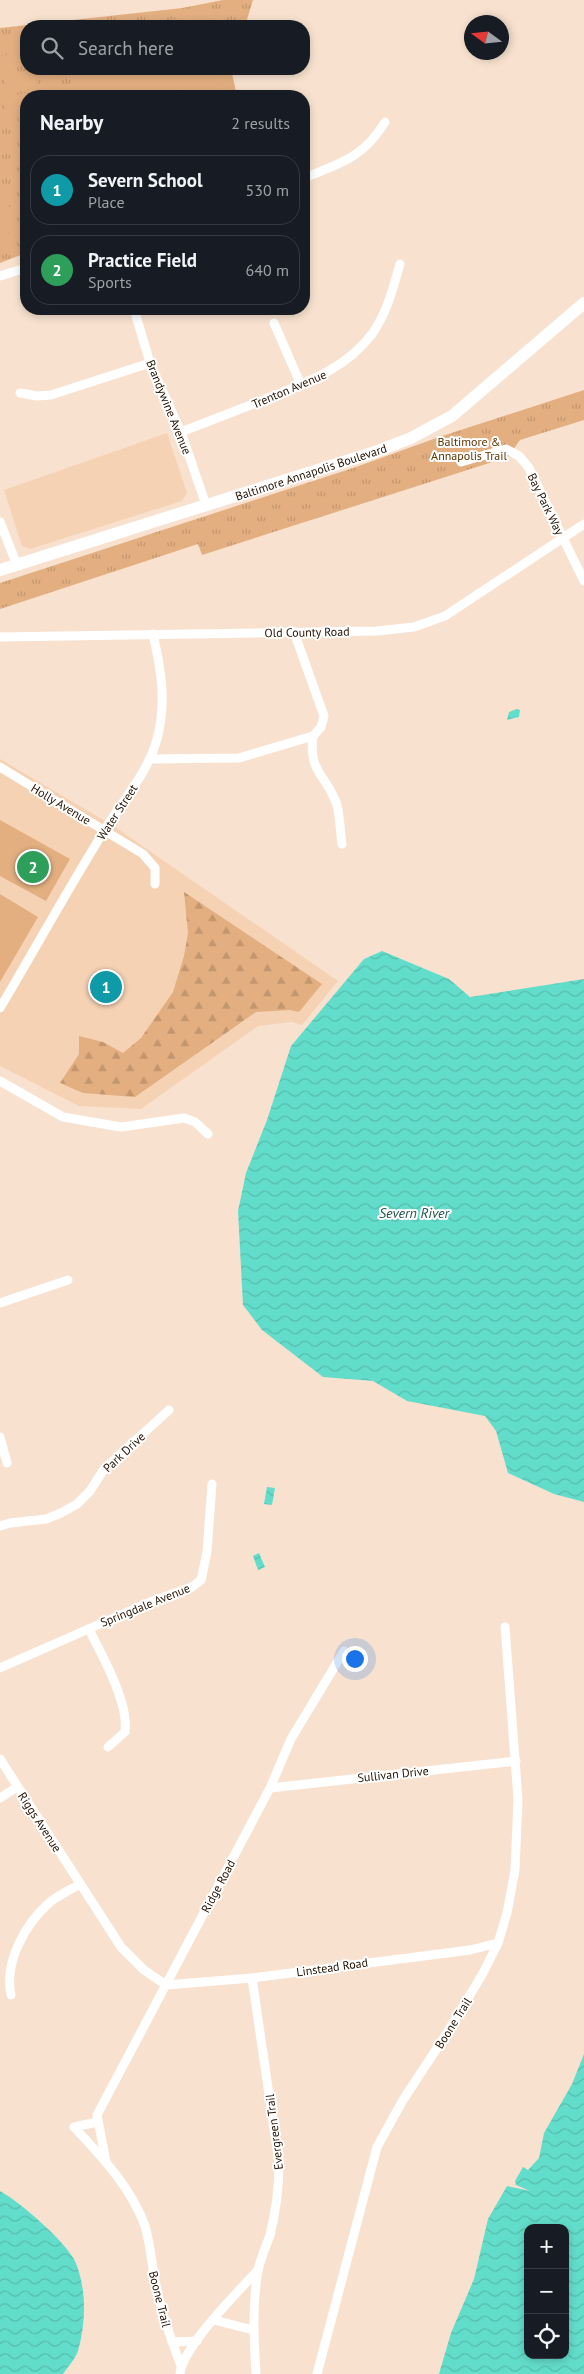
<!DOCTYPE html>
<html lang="en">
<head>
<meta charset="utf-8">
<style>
  :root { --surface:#171b24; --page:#242831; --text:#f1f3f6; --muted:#9ea1a6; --line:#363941; --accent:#8ab1c9 }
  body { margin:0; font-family:"PT Sans",sans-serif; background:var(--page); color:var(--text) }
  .controls { position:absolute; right:15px; bottom:15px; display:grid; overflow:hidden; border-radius:10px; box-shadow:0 2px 8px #0003 }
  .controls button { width:45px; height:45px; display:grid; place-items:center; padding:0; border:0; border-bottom:1px solid var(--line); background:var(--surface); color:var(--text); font:25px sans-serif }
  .compass { position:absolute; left:464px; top:15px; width:45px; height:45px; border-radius:50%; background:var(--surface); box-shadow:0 2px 8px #0003; rotate:285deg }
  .you { position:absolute; left:354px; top:1658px; width:18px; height:18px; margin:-12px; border:4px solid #fff; border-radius:50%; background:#1a73e8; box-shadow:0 0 0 8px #1a73e833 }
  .badge { display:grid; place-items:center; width:32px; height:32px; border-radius:50%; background:var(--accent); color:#fff; font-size:16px; font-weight:700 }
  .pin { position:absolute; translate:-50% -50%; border:2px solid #fff; box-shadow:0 1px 5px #0006 }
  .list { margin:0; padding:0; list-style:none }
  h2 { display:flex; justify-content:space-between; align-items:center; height:65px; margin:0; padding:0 20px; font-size:21px }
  h2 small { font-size:16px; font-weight:400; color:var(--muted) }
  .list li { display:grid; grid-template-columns:32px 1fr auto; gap:15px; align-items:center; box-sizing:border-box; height:70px; margin:0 10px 10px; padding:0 10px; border:1px solid var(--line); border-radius:20px }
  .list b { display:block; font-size:19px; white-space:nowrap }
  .list p { margin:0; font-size:16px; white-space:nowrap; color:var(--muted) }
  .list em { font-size:16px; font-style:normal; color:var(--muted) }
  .icon { flex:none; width:28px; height:28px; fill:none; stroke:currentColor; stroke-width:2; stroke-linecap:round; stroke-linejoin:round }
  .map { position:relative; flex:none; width:584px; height:2374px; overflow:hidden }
  .search { position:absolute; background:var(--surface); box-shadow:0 2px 8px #0003; left:20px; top:20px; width:290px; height:55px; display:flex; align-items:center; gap:12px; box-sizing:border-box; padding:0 18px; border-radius:20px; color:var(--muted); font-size:19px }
  .panel { position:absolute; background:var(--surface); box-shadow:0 2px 8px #0003; left:20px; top:90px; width:290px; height:225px; border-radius:20px }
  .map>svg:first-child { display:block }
  .built { fill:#f6d2b4 }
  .grass { fill:url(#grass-tufts) }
  .forest { fill:url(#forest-firs) }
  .pitch { fill:#e3af81 }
  .water { fill:url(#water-waves); fill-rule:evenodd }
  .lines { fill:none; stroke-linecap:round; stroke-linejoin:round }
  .street { stroke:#fff; stroke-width:9 }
  .secondary { stroke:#fff; stroke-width:12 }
  .labels { text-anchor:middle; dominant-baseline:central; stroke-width:4; stroke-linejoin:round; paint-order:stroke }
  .street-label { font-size:12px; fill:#251202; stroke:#fff }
  .park-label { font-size:12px; fill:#5f3400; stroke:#fff }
  .water-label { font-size:14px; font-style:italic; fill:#22564f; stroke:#fff }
</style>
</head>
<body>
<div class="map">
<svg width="584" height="2374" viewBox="0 0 584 2374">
  <defs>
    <pattern id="grass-tufts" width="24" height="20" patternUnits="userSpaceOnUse" patternTransform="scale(1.25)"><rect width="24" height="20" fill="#e3af81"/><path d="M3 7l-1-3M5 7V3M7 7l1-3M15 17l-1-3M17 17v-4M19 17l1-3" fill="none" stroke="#c3966e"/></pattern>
    <pattern id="forest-firs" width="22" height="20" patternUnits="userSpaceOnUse" patternTransform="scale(1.25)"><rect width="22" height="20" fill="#e3af81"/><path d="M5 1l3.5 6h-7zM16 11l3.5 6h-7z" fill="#c3966e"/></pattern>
    <pattern id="water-waves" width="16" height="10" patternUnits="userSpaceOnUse" patternTransform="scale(1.25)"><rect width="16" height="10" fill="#63ddcb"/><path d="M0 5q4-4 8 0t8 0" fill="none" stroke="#56bdad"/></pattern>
  </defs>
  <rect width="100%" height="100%" fill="#f8e2cf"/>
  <!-- built -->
  <g class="built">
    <polygon points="167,433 187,493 182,501 30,549 22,546 4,490"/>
    <polygon points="0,759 112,825 338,981 302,1025 292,1022 258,1026 141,1109 79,1106 0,1066"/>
  </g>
  <!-- grass -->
  <g class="grass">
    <polygon points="223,0 253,0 245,26 26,26 26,69 231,69 237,96 26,96 26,253 0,263 0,28 182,8"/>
    <polygon points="584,390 584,420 520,440 508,457 202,555 198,544 0,609 0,583 356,467 439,437"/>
  </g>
  <!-- forest -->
  <polygon class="forest" points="184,892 322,984 299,1012 290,1010 256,1012 135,1097 83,1093 60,1083 79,1054 79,1036 103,1042 123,1053 141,1038 173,992 184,956 188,933"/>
  <!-- pitch -->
  <g class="pitch">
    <polygon points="213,15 214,26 117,26"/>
    <polygon points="26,31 26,45 0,50 0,36"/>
    <polygon points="26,51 26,65 3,70 0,56"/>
    <polygon points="74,69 221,69 223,83 110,96 78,96"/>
    <polygon points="35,70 37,83 6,89 4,75"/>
    <polygon points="46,88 47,96 26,96 26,116 7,120 4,98"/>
    <path d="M 0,196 C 12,205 14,217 15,231 L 0,236 Z"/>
    <polygon points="0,820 70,859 46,901 0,876"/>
    <polygon points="0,894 38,917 0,982"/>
  </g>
  <!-- water -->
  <g class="water">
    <polygon points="517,709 520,710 519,717 507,720 509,712"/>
    <polygon points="382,951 449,979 470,997 584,979 584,1502 554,1494 508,1473 496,1431 485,1416 407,1401 373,1381 323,1377 262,1330 243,1305 238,1211 246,1173 267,1120 291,1046 364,959"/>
    <polygon points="267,1487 275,1488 272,1505 264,1504"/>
    <polygon points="259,1553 265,1567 258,1570 253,1556"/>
    <path d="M 584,2054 L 584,2374 L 439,2374 L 451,2333 L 474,2279 L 488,2219 L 507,2186 L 530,2191 L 516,2185 L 515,2181 L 523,2167 L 528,2170 L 539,2158 L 544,2133 L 572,2084 ZM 528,2228 L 565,2228 L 565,2355 L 528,2355 Z"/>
    <path d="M 0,2191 C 20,2202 65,2241 75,2261 C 87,2289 86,2323 78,2351 C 75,2359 68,2367 63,2374 L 0,2374 Z"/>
  </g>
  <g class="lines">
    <!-- street -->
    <g class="street">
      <path d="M 304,178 C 341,163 363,158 385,122"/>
      <polyline points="0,276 26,268"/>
      <polyline points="134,309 150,363 181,432 206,505"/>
      <polyline points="274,323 301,385"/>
      <polyline points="20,393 37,396 51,395 150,363"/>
      <path d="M 181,432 C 210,421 238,410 266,399 C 305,383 346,369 372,334 C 387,313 393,288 400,264"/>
      <polyline points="461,462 506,449 519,456 529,468 584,581"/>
      <polyline points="0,522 17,565"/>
      <polyline points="0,637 377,631 414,627 445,616 584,524"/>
      <path d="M 313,736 C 308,773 327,775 337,805 C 340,816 340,831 342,844"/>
      <polyline points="150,759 239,758 313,736 321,727 324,716 294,632"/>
      <polyline points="0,767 143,854 155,868 155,884"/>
      <path d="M 0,1008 C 35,949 68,889 104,831 C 122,801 148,773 157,739 C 167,702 161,670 153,634"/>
      <polyline points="0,1081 63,1117 121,1127 184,1118 195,1122 208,1134"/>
      <polyline points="0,1303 68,1280"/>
      <polyline points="0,1437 7,1463"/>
      <polyline points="0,1526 10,1523 46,1519 61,1513 77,1504 90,1491 104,1469 169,1410"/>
      <path d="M 89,1629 C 102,1656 129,1702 125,1732 L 108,1747"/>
      <polyline points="0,1668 150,1602 192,1587 201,1580 207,1552 212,1484"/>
      <polyline points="0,1759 121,1947 144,1970 166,1985 252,1978 470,1950 498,1943"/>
      <polyline points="270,1788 516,1761"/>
      <polyline points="0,1798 17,1787"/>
      <path d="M 252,1978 L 279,2163 C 279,2187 276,2211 270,2235 C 266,2247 260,2259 258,2271 C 252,2305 254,2340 256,2374"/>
      <path d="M 11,1995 C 4,1962 25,1924 50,1902 C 59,1895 70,1890 80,1884"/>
      <path d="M 97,2122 L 74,2127 C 101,2156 131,2187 145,2226 C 151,2246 152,2269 157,2290 C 162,2316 172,2341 181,2366"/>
      <polyline points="106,2162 97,2115 270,1788 291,1739 344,1651"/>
      <polyline points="214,2320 253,2330"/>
      <polyline points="172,2342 197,2341"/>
      <path d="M 180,2374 C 183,2346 238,2292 258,2270"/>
      <polyline points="317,2374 377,2147 403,2100 445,2036 482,1975 498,1943 507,1913 515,1870 518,1799 505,1627"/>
    </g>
    <!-- secondary -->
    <polyline class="secondary" points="0,570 375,452 411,438 452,416 584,303"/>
  </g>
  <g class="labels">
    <!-- street labels -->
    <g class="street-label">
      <text transform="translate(289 389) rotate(-23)">Trenton Avenue</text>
      <text transform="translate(169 407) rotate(68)">Brandywine Avenue</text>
      <text transform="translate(311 472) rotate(-18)">Baltimore Annapolis Boulevard</text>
      <text transform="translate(546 504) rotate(64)">Bay Park Way</text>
      <text transform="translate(307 632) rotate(-1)">Old County Road</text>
      <text transform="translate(61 804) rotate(31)">Holly Avenue</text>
      <text transform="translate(117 812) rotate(-57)">Water Street</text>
      <text transform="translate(124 1452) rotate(-43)">Park Drive</text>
      <text transform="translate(145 1605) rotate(-22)">Springdale Avenue</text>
      <text transform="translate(393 1774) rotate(-6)">Sullivan Drive</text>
      <text transform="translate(40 1822) rotate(57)">Riggs Avenue</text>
      <text transform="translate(218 1886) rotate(-62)">Ridge Road</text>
      <text transform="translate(332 1967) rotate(-8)">Linstead Road</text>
      <text transform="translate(453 2023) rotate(-58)">Boone Trail</text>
      <text transform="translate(274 2132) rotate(-97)">Evergreen Trail</text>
      <text transform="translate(160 2299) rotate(76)">Boone Trail</text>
    </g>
    <!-- park labels -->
    <g class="park-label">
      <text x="469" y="441">Baltimore &amp;<tspan x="469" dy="14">Annapolis Trail</tspan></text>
    </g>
    <!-- water labels -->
    <g class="water-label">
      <text x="414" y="1213">Severn River</text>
    </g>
  </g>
</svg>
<div class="controls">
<button>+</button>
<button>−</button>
<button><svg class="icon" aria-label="locate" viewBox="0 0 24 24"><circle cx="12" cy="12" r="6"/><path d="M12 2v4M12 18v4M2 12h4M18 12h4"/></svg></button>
</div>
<svg class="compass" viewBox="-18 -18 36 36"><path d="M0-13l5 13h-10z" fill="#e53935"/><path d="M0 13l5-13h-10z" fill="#9ea1a6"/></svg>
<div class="you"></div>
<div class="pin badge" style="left:106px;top:987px;background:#0f9aa8">1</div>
<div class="pin badge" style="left:33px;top:867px;background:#2e9e5b">2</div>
<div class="search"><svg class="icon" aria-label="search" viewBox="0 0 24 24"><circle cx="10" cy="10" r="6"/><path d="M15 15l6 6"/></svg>Search here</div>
<section class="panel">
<h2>Nearby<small>2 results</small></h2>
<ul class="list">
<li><span class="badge" style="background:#0f9aa8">1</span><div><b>Severn School</b><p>Place</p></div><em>530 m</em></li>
<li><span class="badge" style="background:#2e9e5b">2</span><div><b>Practice Field</b><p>Sports</p></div><em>640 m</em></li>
</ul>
</section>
</div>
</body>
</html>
